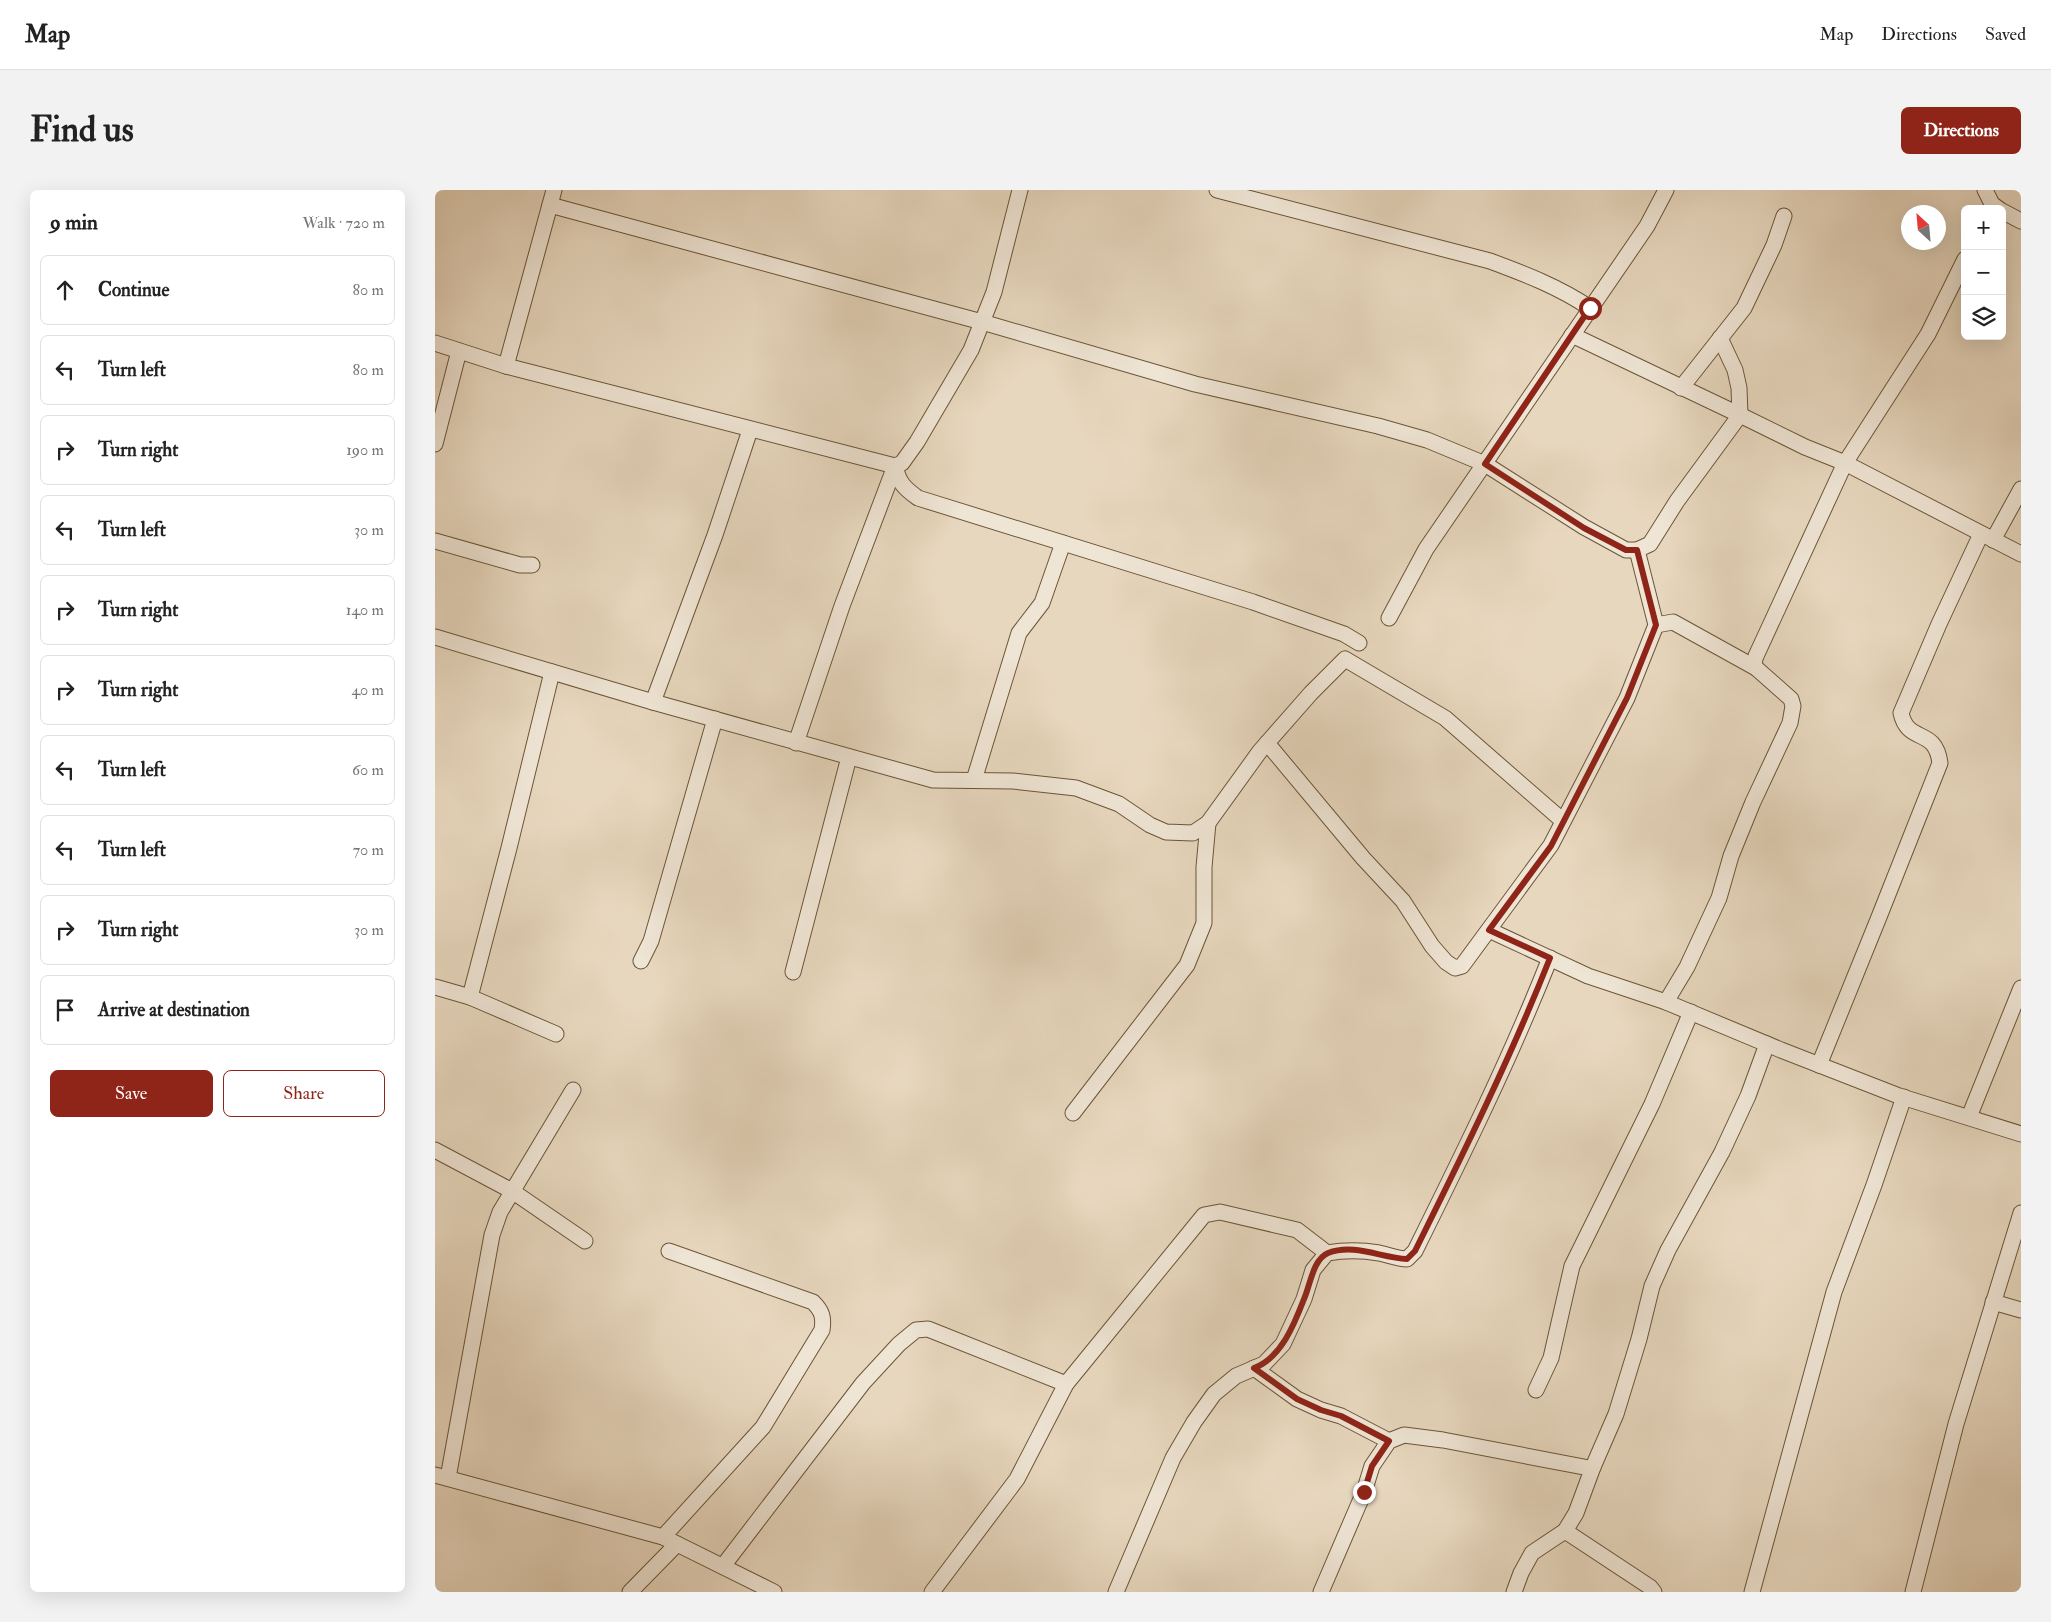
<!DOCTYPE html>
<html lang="en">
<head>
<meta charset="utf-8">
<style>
  :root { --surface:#fff; --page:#f2f2f2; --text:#222; --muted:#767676; --line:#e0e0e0; --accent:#8f2418 }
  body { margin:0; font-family:"IM FELL Double Pica",serif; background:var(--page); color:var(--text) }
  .controls { position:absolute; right:15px; top:15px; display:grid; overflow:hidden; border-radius:8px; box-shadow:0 5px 20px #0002 }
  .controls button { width:45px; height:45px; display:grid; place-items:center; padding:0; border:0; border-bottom:1px solid var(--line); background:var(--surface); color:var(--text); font:25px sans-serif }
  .compass { position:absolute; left:1466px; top:15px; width:45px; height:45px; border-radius:50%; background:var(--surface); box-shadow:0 5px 20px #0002; rotate:334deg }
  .stop { position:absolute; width:15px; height:15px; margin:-11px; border:4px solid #8f2418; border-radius:50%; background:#fff }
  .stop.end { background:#8f2418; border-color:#fff; box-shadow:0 1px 5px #0008 }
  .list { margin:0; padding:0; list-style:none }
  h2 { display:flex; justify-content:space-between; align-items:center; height:65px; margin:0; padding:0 20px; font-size:21px }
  h2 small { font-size:16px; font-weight:400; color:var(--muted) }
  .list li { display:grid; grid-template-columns:32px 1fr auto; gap:15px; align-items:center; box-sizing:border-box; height:70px; margin:0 10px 10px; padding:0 10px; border:1px solid var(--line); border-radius:8px }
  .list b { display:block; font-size:19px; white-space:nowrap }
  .list em { font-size:16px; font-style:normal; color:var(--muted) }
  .actions { display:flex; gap:10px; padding:15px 20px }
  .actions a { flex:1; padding:11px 0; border:1px solid var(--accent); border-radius:8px; text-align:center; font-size:18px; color:var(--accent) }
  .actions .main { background:var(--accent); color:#fff }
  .icon { flex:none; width:28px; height:28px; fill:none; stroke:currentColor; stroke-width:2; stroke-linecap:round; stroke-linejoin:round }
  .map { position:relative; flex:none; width:1586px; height:1402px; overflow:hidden; border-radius:8px }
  header { display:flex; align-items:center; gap:30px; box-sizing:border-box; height:70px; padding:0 25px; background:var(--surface); border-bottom:1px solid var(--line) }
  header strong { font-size:24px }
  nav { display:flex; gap:28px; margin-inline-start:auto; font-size:18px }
  .intro { display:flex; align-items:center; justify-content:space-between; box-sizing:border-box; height:120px; padding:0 30px }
  h1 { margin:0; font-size:35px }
  .button { padding:12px 22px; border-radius:8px; background:var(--accent); color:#fff; font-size:18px; font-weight:700 }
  main { display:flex; gap:30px; padding:0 30px }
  aside { flex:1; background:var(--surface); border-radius:8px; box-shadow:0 5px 20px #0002 }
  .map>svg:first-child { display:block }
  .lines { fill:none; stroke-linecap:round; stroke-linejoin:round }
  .street-casing { stroke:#6b5537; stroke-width:17 }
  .street { stroke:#efe5d5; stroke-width:15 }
  .route { stroke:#8f2418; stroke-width:6 }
</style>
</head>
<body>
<header>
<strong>Map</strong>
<nav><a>Map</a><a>Directions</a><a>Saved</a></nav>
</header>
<div class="intro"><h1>Find us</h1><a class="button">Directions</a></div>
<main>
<aside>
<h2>9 min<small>Walk · 720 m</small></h2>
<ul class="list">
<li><svg class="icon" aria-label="ahead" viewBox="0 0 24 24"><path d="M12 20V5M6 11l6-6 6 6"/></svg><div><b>Continue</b></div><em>80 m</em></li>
<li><svg class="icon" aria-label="left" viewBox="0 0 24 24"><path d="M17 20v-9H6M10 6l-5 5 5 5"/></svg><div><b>Turn left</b></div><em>80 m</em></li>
<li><svg class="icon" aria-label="right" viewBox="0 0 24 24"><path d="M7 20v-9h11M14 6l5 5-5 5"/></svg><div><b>Turn right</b></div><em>190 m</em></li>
<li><svg class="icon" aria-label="left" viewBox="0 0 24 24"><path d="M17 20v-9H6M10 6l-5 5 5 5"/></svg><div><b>Turn left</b></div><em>30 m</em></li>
<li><svg class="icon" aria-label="right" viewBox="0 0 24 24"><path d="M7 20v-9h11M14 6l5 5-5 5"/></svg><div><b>Turn right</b></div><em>140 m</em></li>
<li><svg class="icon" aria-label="right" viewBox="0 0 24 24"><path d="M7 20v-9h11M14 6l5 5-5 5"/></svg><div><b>Turn right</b></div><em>40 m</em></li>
<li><svg class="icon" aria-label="left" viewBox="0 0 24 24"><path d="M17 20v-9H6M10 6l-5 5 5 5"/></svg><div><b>Turn left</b></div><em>60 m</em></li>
<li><svg class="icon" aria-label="left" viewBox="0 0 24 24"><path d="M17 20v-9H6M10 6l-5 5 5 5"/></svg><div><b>Turn left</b></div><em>70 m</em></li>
<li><svg class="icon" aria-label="right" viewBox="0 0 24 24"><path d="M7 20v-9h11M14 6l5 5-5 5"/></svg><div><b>Turn right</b></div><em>30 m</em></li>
<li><svg class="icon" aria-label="arrive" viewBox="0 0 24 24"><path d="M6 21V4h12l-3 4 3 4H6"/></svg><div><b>Arrive at destination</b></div></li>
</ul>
<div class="actions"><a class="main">Save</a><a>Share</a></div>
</aside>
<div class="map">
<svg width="1586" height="1402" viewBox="0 0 1586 1402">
  <rect width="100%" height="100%" fill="#e7d7be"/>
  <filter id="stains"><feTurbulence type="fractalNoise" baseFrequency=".004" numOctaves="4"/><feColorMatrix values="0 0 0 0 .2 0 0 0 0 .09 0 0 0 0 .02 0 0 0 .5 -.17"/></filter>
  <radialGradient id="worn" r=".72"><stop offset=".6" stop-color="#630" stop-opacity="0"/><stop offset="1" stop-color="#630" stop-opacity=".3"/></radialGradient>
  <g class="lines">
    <defs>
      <g id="street">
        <path d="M 782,0 L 1055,71 C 1090,84 1124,97 1155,118"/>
        <polyline points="1550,0 1557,14 1564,19"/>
        <polyline points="115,15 547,132 760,194 943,236 992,250 1050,274 1149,337 1191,360 1202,360 1215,354 1242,311 1305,225 1304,198 1300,180 1285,148"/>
        <polyline points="1567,21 1586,31"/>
        <polyline points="1137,145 1305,225 1370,257 1410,273 1586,364"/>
        <polyline points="0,153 71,176 460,276 467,273 482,252 536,160 559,102 585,0"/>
        <polyline points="71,176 119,0"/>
        <polyline points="1246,198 1309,118 1339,55 1349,26"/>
        <polyline points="0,254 24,161"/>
        <path d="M 460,276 C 464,293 469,298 483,308 L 818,412 L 909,444 L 924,453"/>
        <polyline points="1558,350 1586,299"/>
        <polyline points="0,351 85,375 97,375"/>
        <polyline points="954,428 991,359 1212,36 1231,0"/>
        <polyline points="1221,435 1238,432 1321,478"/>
        <polyline points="0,447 218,512 498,590 578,591 641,598 684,614 715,635 731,642 758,643 773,633 825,561 876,503 910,469 1010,528 1128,631"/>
        <polyline points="218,512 280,345 315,240"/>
        <polyline points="361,553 407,416 460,276"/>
        <polyline points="832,553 928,668 968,711 997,756 1011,772 1020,778 1027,776 1116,655 1192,508 1221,435 1202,360"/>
        <polyline points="539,590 584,443 607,413 628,353"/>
        <polyline points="1054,740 1153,786 1231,812 1346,860 1464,906 1586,944"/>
        <polyline points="206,771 216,751 280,529"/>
        <polyline points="358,782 414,567"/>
        <polyline points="0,797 35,807 121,844"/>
        <polyline points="35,807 74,658 117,482"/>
        <polyline points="1231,812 1252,777 1284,708 1296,666 1318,612 1355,533 1358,516 1356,509 1321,478 1319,472 1321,466 1410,273 1493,144 1530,69"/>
        <path d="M 1384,875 L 1444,727 L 1505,573 C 1500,536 1473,555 1466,523 L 1504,434 L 1546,344"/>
        <polyline points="638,923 752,775 769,733 769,677 773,633"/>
        <polyline points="1534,927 1586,798"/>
        <polyline points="0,960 77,1001 150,1051"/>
        <polyline points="1558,1112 1586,1120"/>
        <polyline points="819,1178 862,1209 886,1220 906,1226 954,1251"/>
        <polyline points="1101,1200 1116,1168 1137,1076 1217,914 1256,822"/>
        <polyline points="0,1285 228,1347 339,1402"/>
        <polyline points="13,1288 57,1045 65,1022 138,900"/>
        <polyline points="1130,1341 1215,1397 1219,1402"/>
        <path d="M 228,1347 L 328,1237 L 387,1140 C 389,1127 387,1121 378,1112 L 234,1061"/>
        <polyline points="288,1376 428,1193 464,1154 481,1140 493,1139 631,1194"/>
        <polyline points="195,1402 242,1354"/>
        <polyline points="497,1402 582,1289 631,1194 769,1025 785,1022 862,1040 892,1063"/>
        <path d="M 681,1402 L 738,1268 L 759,1232 L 779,1204 L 801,1186 L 829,1174 L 848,1154 L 869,1109 L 878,1080 L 892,1063 C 910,1060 926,1060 944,1063 C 954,1065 962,1069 972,1069 L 980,1061 C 1028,964 1075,869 1115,768"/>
        <polyline points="886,1402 929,1302 937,1276 954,1251 969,1245 1008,1250 1154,1278 1158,1277 1181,1224 1204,1149 1217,1096 1233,1060 1287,962 1313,906 1332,854"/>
        <polyline points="1079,1402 1086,1383 1097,1363 1130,1341 1141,1323 1158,1277"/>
        <polyline points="1317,1402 1399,1102 1439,995 1469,907"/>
        <polyline points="1478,1402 1521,1234 1586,1023"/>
      </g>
    </defs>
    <!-- street casing -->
    <use href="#street" class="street-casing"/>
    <!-- street -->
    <use href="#street" class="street"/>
  </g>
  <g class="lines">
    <!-- route -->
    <path class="route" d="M 929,1302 L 937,1276 L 954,1251 L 906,1226 L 886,1220 L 862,1209 L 819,1178 C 846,1168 859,1135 869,1109 C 875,1096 878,1069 893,1063 C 920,1053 946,1068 972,1069 L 980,1061 C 1028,964 1075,869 1115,768 L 1054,740 L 1116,656 L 1192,508 L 1221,435 L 1202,360 L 1191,360 L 1149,338 L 1050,274 L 1155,118"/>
  </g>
  <rect width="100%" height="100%" filter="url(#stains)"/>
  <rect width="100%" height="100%" fill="url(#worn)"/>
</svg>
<div class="controls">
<button>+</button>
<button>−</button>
<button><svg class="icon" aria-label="layers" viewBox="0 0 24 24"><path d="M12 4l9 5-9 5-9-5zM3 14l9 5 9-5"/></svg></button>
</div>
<svg class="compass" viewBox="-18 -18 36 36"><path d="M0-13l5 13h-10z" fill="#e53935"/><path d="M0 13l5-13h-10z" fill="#767676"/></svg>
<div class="stop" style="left:1155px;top:118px"></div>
<div class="stop end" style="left:929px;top:1302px"></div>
</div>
</main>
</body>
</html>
